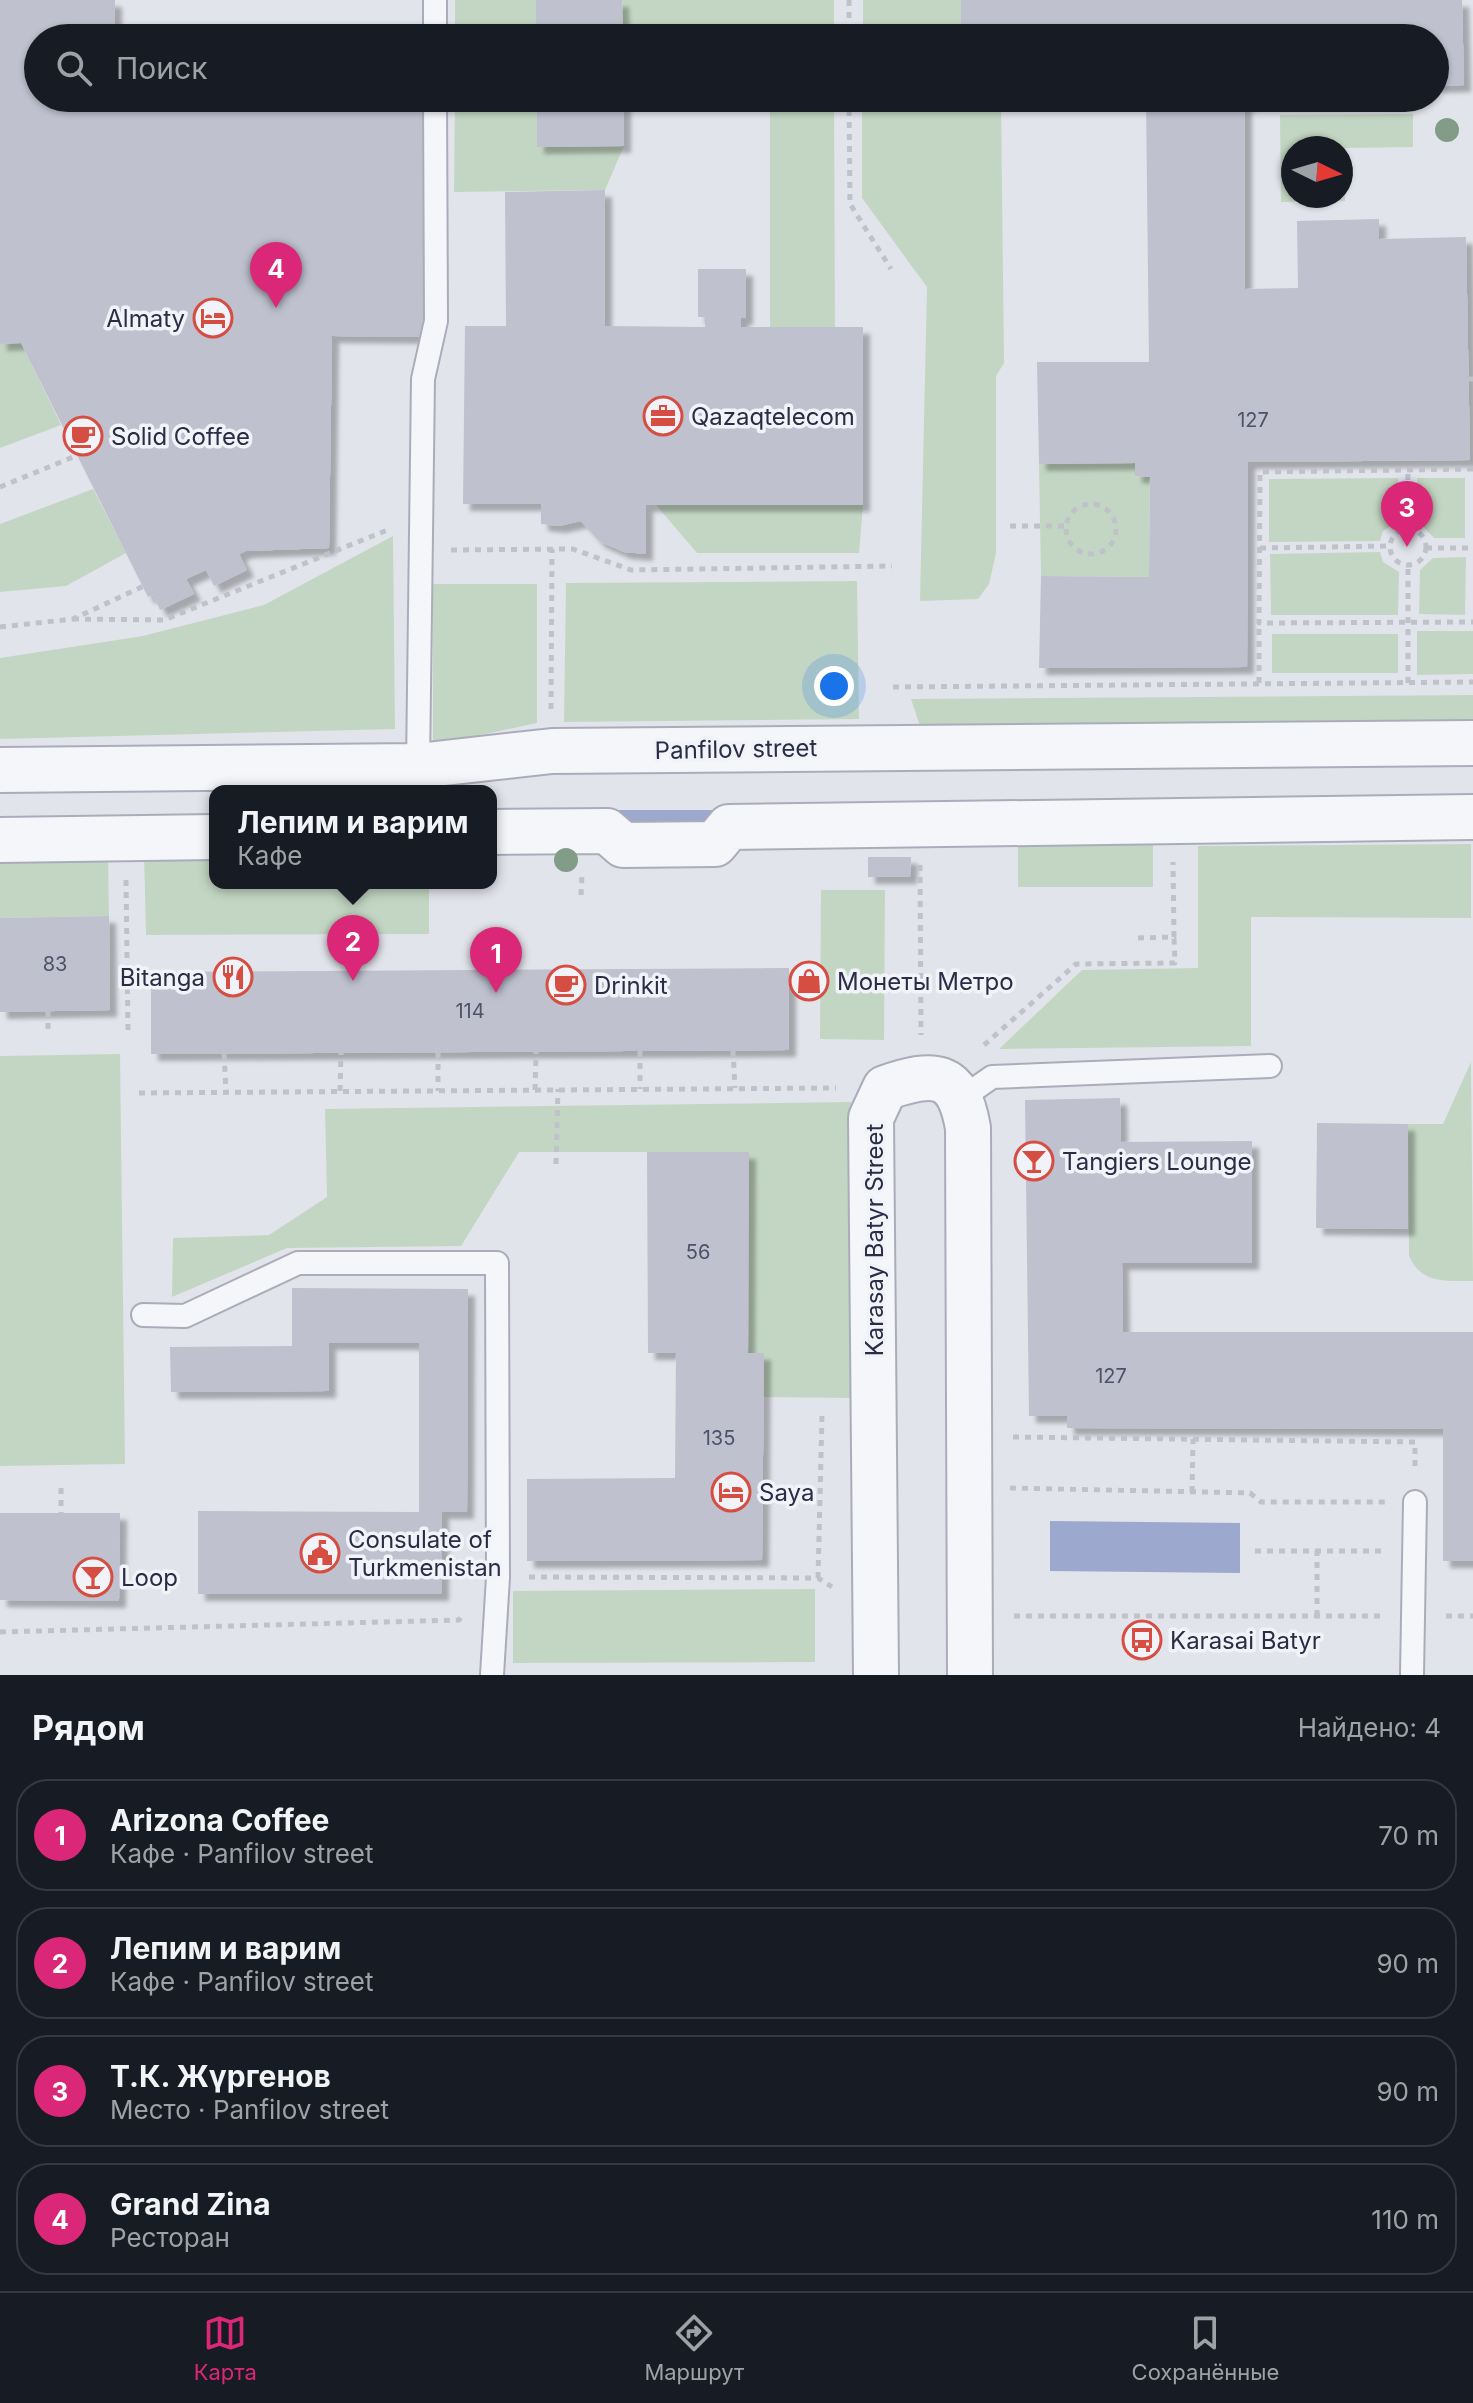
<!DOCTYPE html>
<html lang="ru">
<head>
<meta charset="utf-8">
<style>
  :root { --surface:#171b24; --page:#20242c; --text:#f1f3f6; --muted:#9ea1a6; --line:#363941; --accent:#db2777 }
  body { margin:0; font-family:Inter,sans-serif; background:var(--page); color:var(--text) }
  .compass { position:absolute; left:1281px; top:136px; width:72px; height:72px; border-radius:50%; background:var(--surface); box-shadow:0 2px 6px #0004; rotate:95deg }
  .you { position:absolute; left:834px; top:686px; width:28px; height:28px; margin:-20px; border:6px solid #fff; border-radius:50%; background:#1a73e8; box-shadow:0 0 0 12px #1a73e833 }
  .badge { display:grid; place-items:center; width:52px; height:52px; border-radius:50%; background:var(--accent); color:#fff; font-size:26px; font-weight:700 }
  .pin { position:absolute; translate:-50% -66px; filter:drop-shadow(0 2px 4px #0008) }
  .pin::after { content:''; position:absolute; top:42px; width:28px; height:24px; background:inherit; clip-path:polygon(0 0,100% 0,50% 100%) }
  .popup { position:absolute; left:209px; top:785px; width:288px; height:104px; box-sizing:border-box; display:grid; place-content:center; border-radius:16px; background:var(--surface); filter:drop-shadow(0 2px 6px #0005); font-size:26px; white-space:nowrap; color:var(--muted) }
  .popup b { font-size:30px; color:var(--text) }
  .popup::after { content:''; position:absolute; left:50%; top:100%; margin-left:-16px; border:16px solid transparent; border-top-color:var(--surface) }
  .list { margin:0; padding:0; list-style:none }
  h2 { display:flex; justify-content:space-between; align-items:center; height:104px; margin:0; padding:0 32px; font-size:34px }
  h2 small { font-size:26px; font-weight:400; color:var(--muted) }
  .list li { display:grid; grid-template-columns:52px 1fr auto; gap:24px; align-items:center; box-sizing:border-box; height:112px; margin:0 16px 16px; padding:0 16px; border:2px solid var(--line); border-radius:32px }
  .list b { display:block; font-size:30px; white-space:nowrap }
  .list p { margin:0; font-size:26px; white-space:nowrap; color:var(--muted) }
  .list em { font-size:26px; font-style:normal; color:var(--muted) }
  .icon { flex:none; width:44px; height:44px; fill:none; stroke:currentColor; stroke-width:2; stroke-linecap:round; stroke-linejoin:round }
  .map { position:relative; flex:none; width:1473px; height:1675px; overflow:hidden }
  .search { position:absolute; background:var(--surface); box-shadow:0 2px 6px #0004; left:24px; right:24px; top:24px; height:88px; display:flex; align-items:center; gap:20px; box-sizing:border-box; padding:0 28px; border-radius:44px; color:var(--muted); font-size:30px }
  .sheet { height:616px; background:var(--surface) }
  nav { display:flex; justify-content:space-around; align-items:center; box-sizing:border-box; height:112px; border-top:2px solid var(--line); background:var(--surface); font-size:22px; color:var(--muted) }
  nav a { display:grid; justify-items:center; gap:4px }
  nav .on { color:var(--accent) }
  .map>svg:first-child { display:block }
  .green { fill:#c3d6c3; fill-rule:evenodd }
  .water { fill:#9ca8cd }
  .building { fill:#bfc1cf; filter:url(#shadow) }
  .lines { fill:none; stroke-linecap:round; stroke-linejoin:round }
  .lane-casing { stroke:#aaadb9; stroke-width:26 }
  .street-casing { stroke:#aaadb9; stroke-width:48 }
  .path { stroke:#c0c2ca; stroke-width:5; stroke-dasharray:6 6; stroke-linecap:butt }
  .lane { stroke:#f5f6f9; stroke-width:22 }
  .street { stroke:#f5f6f9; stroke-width:44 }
  .tree { fill:#839c88 }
  .labels { text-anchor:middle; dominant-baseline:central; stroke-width:7; stroke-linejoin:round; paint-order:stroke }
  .number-label { font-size:20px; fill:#4e5268 }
  .poi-label { font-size:24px; fill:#292d45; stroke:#f2f3f8; text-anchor:start }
  .street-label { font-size:24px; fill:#292d45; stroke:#f2f3f8 }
</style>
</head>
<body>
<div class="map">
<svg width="1473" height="1675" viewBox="0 0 1473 1675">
  <defs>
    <filter id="shadow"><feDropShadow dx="7" dy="7" stdDeviation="2" flood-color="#0004"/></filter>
  </defs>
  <rect width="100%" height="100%" fill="#e2e4eb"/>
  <!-- green -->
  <g class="green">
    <rect x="455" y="0" width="81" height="38"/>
    <polygon points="622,0 834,0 834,38 623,38"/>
    <rect x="863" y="0" width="98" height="38"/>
    <polygon points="455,98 537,98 538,147 624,146 605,190 454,192"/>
    <polygon points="770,98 834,98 835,327 770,327"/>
    <polygon points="862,98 1001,98 1004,363 996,376 996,553 989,584 978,599 920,601 927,287 862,198"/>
    <path d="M 1413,114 L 1413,147 L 1344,148 L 1345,201 L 1281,202 L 1280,115 ZM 1293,148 L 1341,148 L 1341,196 L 1293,196 Z"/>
    <polygon points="21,343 61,425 0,448 0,344"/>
    <polygon points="1135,463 1135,476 1150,477 1149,577 1041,576 1039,464"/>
    <polygon points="1398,478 1398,521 1383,531 1380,541 1269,542 1269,479"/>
    <polygon points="1417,478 1465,478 1465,538 1434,538 1417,520"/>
    <polygon points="93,489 126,553 66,586 0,592 0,524"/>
    <polygon points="656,505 863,505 859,553 697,553"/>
    <polygon points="393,536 395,729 0,739 0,658 143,636 264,605"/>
    <polygon points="1380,552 1383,562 1399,572 1398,615 1271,615 1270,554"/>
    <polygon points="1466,557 1465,615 1419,614 1420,570 1433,558"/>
    <polygon points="857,581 859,719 564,722 566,583"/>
    <polygon points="433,584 537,584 537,723 433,745"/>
    <polygon points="1417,631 1473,631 1473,674 1417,675"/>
    <rect x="1272" y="634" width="126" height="39"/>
    <polygon points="1473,695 1473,725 922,732 911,699"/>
    <rect x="1018" y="842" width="135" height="45"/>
    <polygon points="1471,844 1471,918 1251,917 1251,1046 999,1049 1082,970 1198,968 1198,846"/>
    <polygon points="215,851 215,883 429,883 429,934 146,935 144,852"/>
    <polygon points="0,853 108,853 109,916 0,918"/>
    <polygon points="821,890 885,890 884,1040 820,1039"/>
    <polygon points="120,1054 125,1464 0,1466 0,1056"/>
    <path d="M 1471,1062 L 1473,1281 C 1446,1281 1421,1284 1409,1256 L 1408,1124 L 1443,1124 Z"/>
    <polygon points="851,1102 852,1398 763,1397 748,1353 748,1152 519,1152 461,1246 287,1248 172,1297 173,1238 269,1235 327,1197 325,1109"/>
    <polygon points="815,1589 815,1662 513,1663 513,1591"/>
  </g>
  <!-- water -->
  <g class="water">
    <polygon points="616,810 725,810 710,835 633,835"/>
    <polygon points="1050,1521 1240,1523 1240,1573 1050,1571"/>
  </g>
  <!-- building -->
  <g class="building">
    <polygon points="0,0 115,0 115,38 38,38 38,98 426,98 425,337 332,336 329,548 246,551 239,554 247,570 214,586 206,570 186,579 194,594 160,610 153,595 148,597 21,343 0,344"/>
    <polygon points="536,0 622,0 623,38 536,38"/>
    <polygon points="961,0 1462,0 1464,85 1435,86 1435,38 961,38"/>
    <polygon points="537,98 624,98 624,146 537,147"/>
    <polygon points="1146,98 1255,98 1255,102 1245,103 1245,289 1298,288 1297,221 1379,219 1379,239 1466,237 1470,460 1248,462 1247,667 1039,668 1041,576 1149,577 1150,477 1135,476 1135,463 1039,464 1037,362 1149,362"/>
    <polygon points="605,190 605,326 705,327 705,317 698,317 698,269 746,269 746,318 741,318 741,327 863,327 863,505 646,505 646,554 624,552 599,541 581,521 559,526 541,524 541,504 463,504 465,326 506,326 505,192"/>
    <polygon points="868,857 911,857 910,877 868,877"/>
    <polygon points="109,916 110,1010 0,1012 0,918"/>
    <polygon points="789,968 789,1050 151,1054 151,972"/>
    <polygon points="1120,1098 1121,1142 1252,1141 1252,1263 1122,1263 1123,1332 1473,1332 1473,1561 1443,1561 1443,1429 1067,1428 1067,1416 1029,1416 1025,1100"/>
    <polygon points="1317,1123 1408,1124 1408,1229 1316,1228"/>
    <polygon points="647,1152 749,1152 748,1353 764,1353 762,1560 527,1561 527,1479 675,1478 676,1353 648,1353"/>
    <polygon points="292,1288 468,1289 467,1512 442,1512 442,1594 198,1594 198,1511 419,1512 419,1343 329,1343 329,1391 171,1392 170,1347 292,1346"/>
    <polygon points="0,1513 120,1513 119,1601 0,1600"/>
  </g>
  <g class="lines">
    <defs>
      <g id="lane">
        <polyline points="435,0 435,38"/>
        <polyline points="418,766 423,379 436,321 435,98"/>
        <polyline points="962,1098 992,1077 1270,1066"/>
        <polyline points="143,1315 185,1316 298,1263 497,1263 498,1577 492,1675"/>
        <polyline points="1412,1675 1415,1502"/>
      </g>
      <g id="street">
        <polyline points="0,770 418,766 552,751 1473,743"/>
        <polyline points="491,832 607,831 623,845 715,844 729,827 1473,817"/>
        <polyline points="0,840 215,837"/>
        <path d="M 876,1675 L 871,1118 L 885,1088 C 935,1071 958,1071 968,1128 L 970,1675"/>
      </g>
    </defs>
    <!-- lane casing -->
    <use href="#lane" class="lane-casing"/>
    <!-- street casing -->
    <use href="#street" class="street-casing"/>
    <!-- path -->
    <g class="path">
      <polyline points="849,0 849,38"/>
      <polyline points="849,98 850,204 891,269"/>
      <polyline points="1468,379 1473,379"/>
      <polyline points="1473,469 1260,472 1259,623 1473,622"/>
      <polyline points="0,487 83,453"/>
      <circle cx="1091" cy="529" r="25"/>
      <polyline points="1010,526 1065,526"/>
      <polyline points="1407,528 1408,470"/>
      <circle cx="1408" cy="547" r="18"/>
      <polyline points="1260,548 1389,546"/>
      <polyline points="1426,548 1473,548"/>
      <polyline points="451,550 573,549 631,570 892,566"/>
      <polyline points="73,619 164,620 390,529"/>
      <polyline points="0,627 73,619 148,584"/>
      <polyline points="1259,683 1259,623"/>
      <polyline points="1408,683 1408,565"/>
      <polyline points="893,687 1473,682"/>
      <polyline points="551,709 552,549"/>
      <polyline points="920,865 921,1035"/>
      <polyline points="126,880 128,1030"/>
      <polyline points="581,895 582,875"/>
      <polyline points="1138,938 1174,937 1173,862"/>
      <polyline points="48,1011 48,1031"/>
      <polyline points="984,1045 1076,964 1175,963 1174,937"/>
      <polyline points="733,1050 735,1088"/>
      <polyline points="640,1051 640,1089"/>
      <polyline points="438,1052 438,1091"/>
      <polyline points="224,1054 226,1092"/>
      <polyline points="535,1090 536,1052"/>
      <polyline points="340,1091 341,1053"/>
      <polyline points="139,1093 836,1088"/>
      <polyline points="556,1164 558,1089"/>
      <polyline points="1013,1437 1415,1442 1415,1471"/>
      <polyline points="61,1488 61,1514"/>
      <polyline points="1010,1488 1250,1493 1261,1502 1385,1502"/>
      <polyline points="1192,1492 1193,1439"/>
      <polyline points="1255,1551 1382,1551"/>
      <polyline points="529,1577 818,1578 832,1587"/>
      <polyline points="818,1578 822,1415"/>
      <polyline points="1014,1616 1380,1616"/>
      <polyline points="1317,1616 1317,1551"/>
      <polyline points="1446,1616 1473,1616"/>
      <polyline points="0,1632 459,1620 463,1615"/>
    </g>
    <!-- lane -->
    <use href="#lane" class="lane"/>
    <!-- street -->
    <use href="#street" class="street"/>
  </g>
  <!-- trees -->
  <g class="tree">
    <circle cx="1447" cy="130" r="12"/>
    <circle cx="566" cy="860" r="12"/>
  </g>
  <!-- icons -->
  <defs>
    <symbol id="hotel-ring" viewBox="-11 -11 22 22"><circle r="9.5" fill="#f2f3f8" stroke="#d64d42" stroke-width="1.5"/><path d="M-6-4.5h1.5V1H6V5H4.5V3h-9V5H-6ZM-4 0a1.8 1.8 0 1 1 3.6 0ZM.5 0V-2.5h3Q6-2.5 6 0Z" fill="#d64d42"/></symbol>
    <symbol id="office-ring" viewBox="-11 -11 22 22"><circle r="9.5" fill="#f2f3f8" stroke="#d64d42" stroke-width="1.5"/><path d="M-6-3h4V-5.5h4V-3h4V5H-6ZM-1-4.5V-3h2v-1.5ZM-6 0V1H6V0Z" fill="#d64d42"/></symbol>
    <symbol id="cafe-ring" viewBox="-11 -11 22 22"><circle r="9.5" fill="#f2f3f8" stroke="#d64d42" stroke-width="1.5"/><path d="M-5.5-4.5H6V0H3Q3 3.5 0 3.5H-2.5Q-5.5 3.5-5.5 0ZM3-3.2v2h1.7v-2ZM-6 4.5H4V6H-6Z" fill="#d64d42"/></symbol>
    <symbol id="restaurant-ring" viewBox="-11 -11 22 22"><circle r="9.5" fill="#f2f3f8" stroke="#d64d42" stroke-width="1.5"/><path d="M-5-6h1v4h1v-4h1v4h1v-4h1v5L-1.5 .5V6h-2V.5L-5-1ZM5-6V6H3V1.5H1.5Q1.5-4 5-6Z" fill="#d64d42"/></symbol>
    <symbol id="shop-ring" viewBox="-11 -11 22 22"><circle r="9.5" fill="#f2f3f8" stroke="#d64d42" stroke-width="1.5"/><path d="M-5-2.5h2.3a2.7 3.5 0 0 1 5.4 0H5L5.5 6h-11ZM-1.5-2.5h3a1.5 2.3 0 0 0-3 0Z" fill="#d64d42"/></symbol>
    <symbol id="bar-ring" viewBox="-11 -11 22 22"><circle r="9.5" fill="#f2f3f8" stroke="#d64d42" stroke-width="1.5"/><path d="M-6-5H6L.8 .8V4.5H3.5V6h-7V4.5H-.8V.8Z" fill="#d64d42"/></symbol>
    <symbol id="civic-ring" viewBox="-11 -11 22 22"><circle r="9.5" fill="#f2f3f8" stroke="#d64d42" stroke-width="1.5"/><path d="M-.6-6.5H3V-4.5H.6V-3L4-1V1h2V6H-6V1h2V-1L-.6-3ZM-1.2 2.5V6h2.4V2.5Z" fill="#d64d42"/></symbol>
    <symbol id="bus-ring" viewBox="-11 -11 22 22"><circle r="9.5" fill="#f2f3f8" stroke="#d64d42" stroke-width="1.5"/><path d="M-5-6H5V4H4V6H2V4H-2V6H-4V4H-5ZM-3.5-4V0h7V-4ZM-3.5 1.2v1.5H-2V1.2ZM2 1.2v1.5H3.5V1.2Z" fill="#d64d42"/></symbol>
  </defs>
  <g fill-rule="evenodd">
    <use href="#hotel-ring" x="191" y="296" width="44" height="44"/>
    <use href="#office-ring" x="641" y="394" width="44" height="44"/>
    <use href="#cafe-ring" x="61" y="414" width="44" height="44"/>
    <use href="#restaurant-ring" x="211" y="955" width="44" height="44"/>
    <use href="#shop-ring" x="787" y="959" width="44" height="44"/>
    <use href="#cafe-ring" x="544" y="963" width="44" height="44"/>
    <use href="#bar-ring" x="1012" y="1139" width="44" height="44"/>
    <use href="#hotel-ring" x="709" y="1470" width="44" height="44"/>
    <use href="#civic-ring" x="298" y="1531" width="44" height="44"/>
    <use href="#bar-ring" x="71" y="1555" width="44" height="44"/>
    <use href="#bus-ring" x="1120" y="1618" width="44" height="44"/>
  </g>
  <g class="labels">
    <!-- number labels -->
    <g class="number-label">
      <text x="1253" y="420">127</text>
      <text x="55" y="964">83</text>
      <text x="470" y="1011">114</text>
      <text x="698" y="1252">56</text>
      <text x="1111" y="1376">127</text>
      <text x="719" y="1438">135</text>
    </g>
    <!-- poi labels -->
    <g class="poi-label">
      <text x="185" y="318" text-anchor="end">Almaty</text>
      <text x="691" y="416">Qazaqtelecom</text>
      <text x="111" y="436">Solid Coffee</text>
      <text x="205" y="977" text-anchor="end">Bitanga</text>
      <text x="837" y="981">Монеты Метро</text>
      <text x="594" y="985">Drinkit</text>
      <text x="1062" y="1161">Tangiers Lounge</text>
      <text x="759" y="1492">Saya</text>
      <text x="348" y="1539">Consulate of<tspan x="348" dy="28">Turkmenistan</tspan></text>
      <text x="121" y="1577">Loop</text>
      <text x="1170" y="1640">Karasai Batyr</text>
    </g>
    <!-- street labels -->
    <g class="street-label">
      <text transform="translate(736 749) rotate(-1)">Panfilov street</text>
      <text transform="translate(874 1240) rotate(-90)">Karasay Batyr Street</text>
    </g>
  </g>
</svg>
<svg class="compass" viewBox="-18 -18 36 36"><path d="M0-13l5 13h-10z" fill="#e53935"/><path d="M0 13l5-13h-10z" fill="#9ea1a6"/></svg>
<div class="you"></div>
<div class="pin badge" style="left:496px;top:993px">1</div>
<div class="pin badge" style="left:353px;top:981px">2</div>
<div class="popup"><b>Лепим и варим</b>Кафе</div>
<div class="pin badge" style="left:1407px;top:547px">3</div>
<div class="pin badge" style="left:276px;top:308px">4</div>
<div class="search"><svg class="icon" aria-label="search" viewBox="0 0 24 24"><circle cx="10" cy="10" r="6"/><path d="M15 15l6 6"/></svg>Поиск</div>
</div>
<section class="sheet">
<h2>Рядом<small>Найдено: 4</small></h2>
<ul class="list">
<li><span class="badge">1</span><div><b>Arizona Coffee</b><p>Кафе · Panfilov street</p></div><em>70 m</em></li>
<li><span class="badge">2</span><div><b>Лепим и варим</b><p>Кафе · Panfilov street</p></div><em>90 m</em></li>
<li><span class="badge">3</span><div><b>Т.К. Жүргенов</b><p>Место · Panfilov street</p></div><em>90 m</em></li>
<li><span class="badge">4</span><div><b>Grand Zina</b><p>Ресторан</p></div><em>110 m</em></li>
</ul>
</section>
<nav>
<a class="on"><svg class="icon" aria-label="map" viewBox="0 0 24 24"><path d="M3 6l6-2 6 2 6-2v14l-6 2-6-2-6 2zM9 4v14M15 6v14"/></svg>Карта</a>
<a><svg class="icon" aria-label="directions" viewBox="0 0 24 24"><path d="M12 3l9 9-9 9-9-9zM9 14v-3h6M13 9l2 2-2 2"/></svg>Маршрут</a>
<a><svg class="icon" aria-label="saved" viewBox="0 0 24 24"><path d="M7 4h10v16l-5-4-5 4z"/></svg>Сохранённые</a>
</nav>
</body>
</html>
